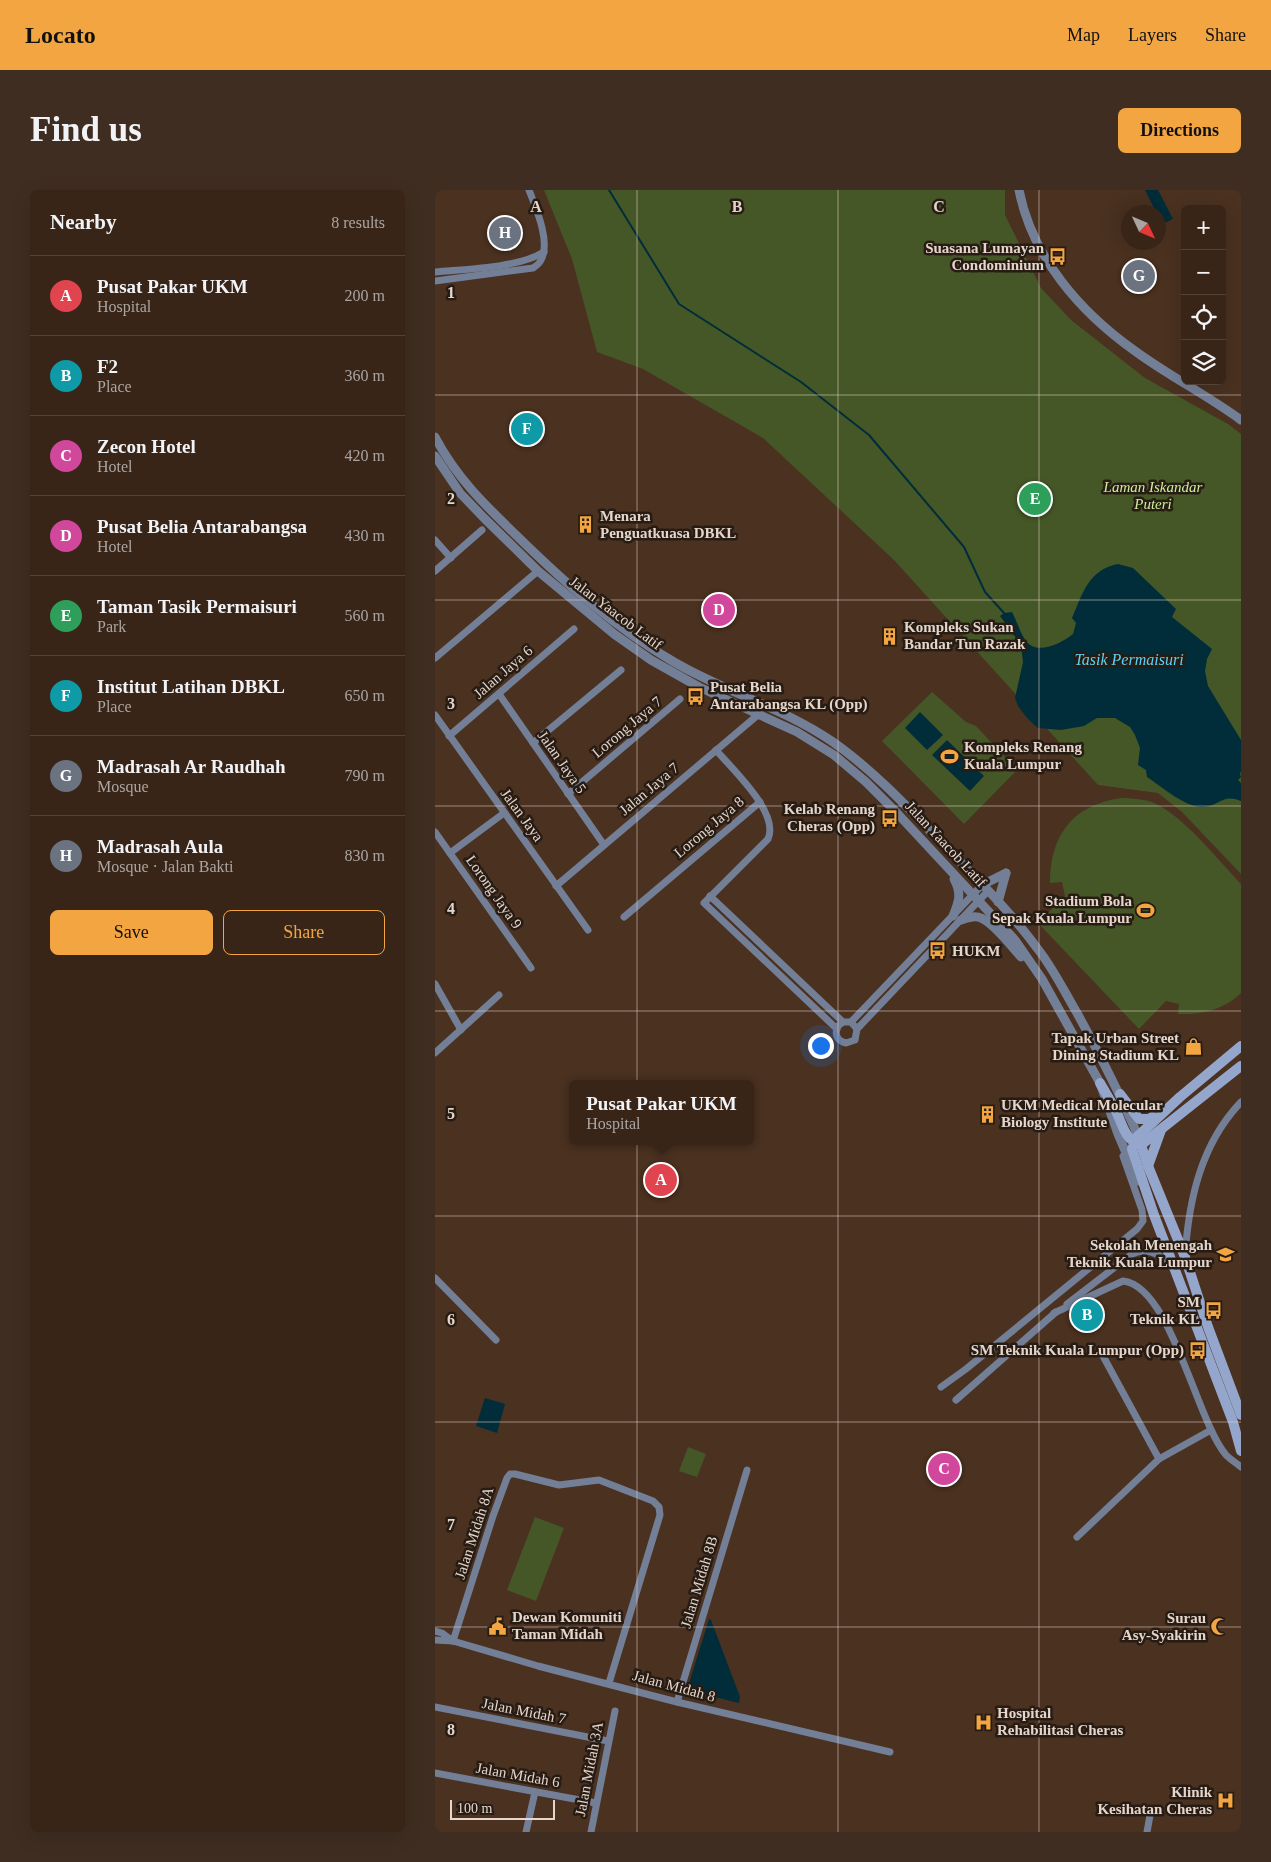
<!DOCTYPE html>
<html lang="en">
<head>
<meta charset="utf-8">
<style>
  :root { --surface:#382518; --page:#3f2d21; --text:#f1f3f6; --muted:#aba5a2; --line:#524237; --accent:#f2a541 }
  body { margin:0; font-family:Georgia,serif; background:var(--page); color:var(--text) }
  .controls { position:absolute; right:15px; top:15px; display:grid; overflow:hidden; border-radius:8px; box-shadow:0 5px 20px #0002 }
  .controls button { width:45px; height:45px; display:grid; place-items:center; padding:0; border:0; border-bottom:1px solid var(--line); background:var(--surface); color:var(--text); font:25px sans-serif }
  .compass { position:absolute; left:686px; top:15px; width:45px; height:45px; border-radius:50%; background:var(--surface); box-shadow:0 5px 20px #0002; rotate:134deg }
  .scale { position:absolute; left:15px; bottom:12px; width:105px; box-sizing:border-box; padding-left:5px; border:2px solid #e5d5ca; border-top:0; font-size:14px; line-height:18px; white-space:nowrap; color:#e5d5ca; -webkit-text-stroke:4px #271c14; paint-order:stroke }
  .you { position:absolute; left:385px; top:855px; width:18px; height:18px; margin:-12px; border:4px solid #fff; border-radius:50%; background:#1a73e8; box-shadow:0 0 0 8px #1a73e833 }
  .badge { display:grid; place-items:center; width:32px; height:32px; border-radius:50%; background:var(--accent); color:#fff; font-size:16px; font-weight:700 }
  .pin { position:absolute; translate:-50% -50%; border:2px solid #fff; box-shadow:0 1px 5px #0006 }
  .popup { position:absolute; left:134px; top:890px; width:185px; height:65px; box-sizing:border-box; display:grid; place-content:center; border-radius:8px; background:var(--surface); filter:drop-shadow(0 1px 4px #0005); font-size:16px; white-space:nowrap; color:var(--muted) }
  .popup b { font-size:19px; color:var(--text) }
  .popup::after { content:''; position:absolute; left:50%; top:100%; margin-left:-10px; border:10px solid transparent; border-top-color:var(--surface) }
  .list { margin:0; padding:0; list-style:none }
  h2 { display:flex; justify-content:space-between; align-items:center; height:65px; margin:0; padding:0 20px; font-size:21px }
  h2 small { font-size:16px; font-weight:400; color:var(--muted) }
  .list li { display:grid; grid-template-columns:32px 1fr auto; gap:15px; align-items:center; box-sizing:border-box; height:80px; padding:0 20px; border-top:1px solid var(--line) }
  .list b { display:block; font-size:19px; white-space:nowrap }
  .list p { margin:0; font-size:16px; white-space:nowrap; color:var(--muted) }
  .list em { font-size:16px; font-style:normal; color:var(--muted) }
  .actions { display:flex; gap:10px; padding:15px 20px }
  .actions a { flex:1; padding:11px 0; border:1px solid var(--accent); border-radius:8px; text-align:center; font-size:18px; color:var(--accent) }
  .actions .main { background:var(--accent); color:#111 }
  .icon { flex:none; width:28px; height:28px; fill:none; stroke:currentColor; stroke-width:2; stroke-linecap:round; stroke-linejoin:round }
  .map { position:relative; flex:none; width:806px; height:1642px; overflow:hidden; border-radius:8px }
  header { display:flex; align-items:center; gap:30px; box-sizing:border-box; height:70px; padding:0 25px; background:var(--accent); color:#111 }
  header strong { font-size:24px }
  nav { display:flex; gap:28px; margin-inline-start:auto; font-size:18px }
  .intro { display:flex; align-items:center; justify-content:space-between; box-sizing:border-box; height:120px; padding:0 30px }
  h1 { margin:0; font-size:35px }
  .button { padding:12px 22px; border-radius:8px; background:var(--accent); color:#111; font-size:18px; font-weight:700 }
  main { display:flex; gap:30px; padding:0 30px }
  aside { flex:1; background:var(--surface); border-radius:8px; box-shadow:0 5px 20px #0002 }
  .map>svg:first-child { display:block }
  .green { fill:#455727 }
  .water { fill:#002d39 }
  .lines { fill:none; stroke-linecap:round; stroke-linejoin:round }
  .stream { stroke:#002d39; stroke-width:2 }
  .minor { stroke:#737f97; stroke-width:7 }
  .tertiary { stroke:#737f97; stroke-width:9 }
  .secondary { stroke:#95a6cd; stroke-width:10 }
  .grid { fill:none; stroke:#e5d5ca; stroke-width:1; stroke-opacity:0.55 }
  .labels { text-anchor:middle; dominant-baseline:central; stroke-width:5; stroke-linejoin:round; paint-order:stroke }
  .poi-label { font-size:15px; font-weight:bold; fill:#e5d5ca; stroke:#271c14; text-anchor:end }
  .park-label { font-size:15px; font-style:italic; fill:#ccef99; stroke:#271c14 }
  .street-label { font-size:15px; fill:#e5d5ca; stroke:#271c14 }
  .water-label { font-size:16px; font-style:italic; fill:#59d3f5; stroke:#271c14 }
  .grid-label { font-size:16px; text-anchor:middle; font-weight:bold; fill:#e5d5ca; stroke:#271c14; stroke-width:5; stroke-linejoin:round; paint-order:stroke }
</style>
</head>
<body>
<header>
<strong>Locato</strong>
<nav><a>Map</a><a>Layers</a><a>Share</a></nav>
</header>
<div class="intro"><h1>Find us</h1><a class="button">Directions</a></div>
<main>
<aside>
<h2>Nearby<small>8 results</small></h2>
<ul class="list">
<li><span class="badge" style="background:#e0444e">A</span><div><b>Pusat Pakar UKM</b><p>Hospital</p></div><em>200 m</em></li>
<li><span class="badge" style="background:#0f9aa8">B</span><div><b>F2</b><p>Place</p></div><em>360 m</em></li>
<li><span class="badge" style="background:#d1479c">C</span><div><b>Zecon Hotel</b><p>Hotel</p></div><em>420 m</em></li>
<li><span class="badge" style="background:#d1479c">D</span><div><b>Pusat Belia Antarabangsa</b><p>Hotel</p></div><em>430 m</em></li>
<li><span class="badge" style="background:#2e9e5b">E</span><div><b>Taman Tasik Permaisuri</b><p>Park</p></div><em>560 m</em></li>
<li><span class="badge" style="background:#0f9aa8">F</span><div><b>Institut Latihan DBKL</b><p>Place</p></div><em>650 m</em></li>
<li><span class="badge" style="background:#6b7280">G</span><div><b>Madrasah Ar Raudhah</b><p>Mosque</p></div><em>790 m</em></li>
<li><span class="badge" style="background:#6b7280">H</span><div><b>Madrasah Aula</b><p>Mosque · Jalan Bakti</p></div><em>830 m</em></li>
</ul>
<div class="actions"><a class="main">Save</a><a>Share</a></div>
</aside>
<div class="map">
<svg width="806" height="1642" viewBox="0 0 806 1642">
  <rect width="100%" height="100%" fill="#4a3120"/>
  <!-- green -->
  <g class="green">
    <polygon points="109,0 570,0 570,25 606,98 636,130 710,188 793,234 806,244 806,684 747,622 723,603 663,595 459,370 328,248 208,179 162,162 137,69"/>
    <polygon points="497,502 531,532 541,536 582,580 529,634 447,551"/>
    <path d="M 686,608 C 696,608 707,609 717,612 C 747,624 783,670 806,694 L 806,803 C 788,820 767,825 743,824 L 744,814 L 731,811 L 704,839 L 603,733 L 630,706 L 627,692 L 615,693 C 615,646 637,615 686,608 Z"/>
    <polygon points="253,1257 271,1264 262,1287 244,1281"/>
    <polygon points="100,1327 129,1338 101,1411 72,1400"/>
  </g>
  <!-- water -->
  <g class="water">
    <polygon points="710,0 723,0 738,29 727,34 724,28 724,22 721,22"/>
    <path d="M 683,374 L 698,378 L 741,419 L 737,427 L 777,459 L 772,469 L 770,481 L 773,496 L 806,550 L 806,581 L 805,584 L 806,587 L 803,590 L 806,593 L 806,611 C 788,603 784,616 768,617 C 751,618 727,597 712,587 L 711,580 L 703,575 L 705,558 L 700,545 L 695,537 L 680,528 L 662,528 L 649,536 L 626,540 L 603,538 L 592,528 L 583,516 L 580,508 L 588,472 L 586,455 L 565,426 L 569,423 L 577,422 C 582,431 585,443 591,451 C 602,466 627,453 638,444 L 641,433 L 637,428 C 648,403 653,380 683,374 Z"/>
    <polygon points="485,522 508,545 492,560 470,538"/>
    <polygon points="512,550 549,586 535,601 497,565"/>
    <polygon points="50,1208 70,1214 62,1243 41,1236"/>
    <polygon points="274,1429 276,1430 305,1507 304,1513 252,1500"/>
  </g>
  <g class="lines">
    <!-- stream -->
    <polyline class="stream" points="174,0 244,114 366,192 434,245 529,357 550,402 569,423"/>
    <!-- minor -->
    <g class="minor">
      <path d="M 0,82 C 31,79 83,78 109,62"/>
      <path d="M 0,91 L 98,78 C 101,76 105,73 106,70 C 116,52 101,18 94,0"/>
      <polyline points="0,350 16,368"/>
      <polyline points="0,381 47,340"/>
      <polyline points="0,468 103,381"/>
      <polyline points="64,504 169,655"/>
      <polyline points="0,525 153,740"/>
      <polyline points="14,546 139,439"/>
      <polyline points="98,553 186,480"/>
      <path d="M 281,560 C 297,579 345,623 333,649 L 269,713 L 402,839"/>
      <polyline points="133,604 245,509"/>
      <polyline points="0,642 96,778"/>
      <polyline points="15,663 69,623"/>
      <polyline points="121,696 324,524"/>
      <polyline points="275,706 408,832"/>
      <polyline points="189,727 325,612"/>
      <polyline points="0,794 26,840"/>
      <polyline points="416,832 547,695"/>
      <path d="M 422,839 L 416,832 L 408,832 L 403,836 C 399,844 402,851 411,853 L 420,850 L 422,839 L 553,701"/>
      <polyline points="0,863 64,805"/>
      <path d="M 750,1065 C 754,1009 766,954 806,912"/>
      <polyline points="0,1088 61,1150"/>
      <path d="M 632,1114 L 697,1064 C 713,1057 723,1064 737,1074"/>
      <path d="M 619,1123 L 688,1091 C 736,1096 761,1230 791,1265 C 795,1269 801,1273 806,1277"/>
      <polyline points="668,1166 724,1269"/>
      <polyline points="506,1197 531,1179 702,1039 708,1031 707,1020 688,966"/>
      <polyline points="521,1210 621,1122"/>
      <polyline points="642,1347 724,1269 776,1240"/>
      <polyline points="0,1441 7,1443 18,1451"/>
      <polyline points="0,1450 18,1451 103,1476 242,1512 455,1562"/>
      <polyline points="18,1451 58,1326 72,1288 75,1284 80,1284 124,1295 164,1290 218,1311 224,1317 225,1325 174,1493"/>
      <polyline points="242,1512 312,1280"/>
      <polyline points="0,1517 173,1551"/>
      <polyline points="0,1583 161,1613"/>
      <polyline points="91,1642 100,1602"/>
      <polyline points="156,1642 180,1521"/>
      <polyline points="712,1642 716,1620"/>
    </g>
    <!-- tertiary -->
    <g class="tertiary">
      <path d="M 584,0 C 597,67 645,122 700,161 C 734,186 772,205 806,230"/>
      <path d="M 0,247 C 21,287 49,314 81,345 C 129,392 180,438 239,472 C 290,502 349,518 398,552 C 435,578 468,612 499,645 C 534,681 572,717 602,758 C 618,778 629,801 642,823 C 664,863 685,904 703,946"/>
      <polyline points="0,266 25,303 49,328 103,381 179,444 216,470 264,497 362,542 399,565 431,592 461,622 580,750 607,789 665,893 683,944 703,991"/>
      <polyline points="547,695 571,683"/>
      <polyline points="563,712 571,683"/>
      <path d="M 518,726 C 524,712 527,703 519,689"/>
      <path d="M 526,730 C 532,728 540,725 546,728 C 559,733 576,756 586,767"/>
    </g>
    <!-- secondary -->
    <g class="secondary">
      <polyline points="806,856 745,907 703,946 697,959 719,1025 798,1232 806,1261"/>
      <path d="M 665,893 C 670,902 676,911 681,921 C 687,933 690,951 705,954"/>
      <polyline points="685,904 704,929 714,929 722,924"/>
      <polyline points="703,946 713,976 750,1067 773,1137 806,1225"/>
      <polyline points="706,955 806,876"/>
      <polyline points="713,976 726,940"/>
    </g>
  </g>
  <!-- grid -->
  <path class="grid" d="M 202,0 L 202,1642M 403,0 L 403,1642M 604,0 L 604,1642M 0,205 L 806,205M 0,410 L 806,410M 0,616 L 806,616M 0,821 L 806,821M 0,1026 L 806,1026M 0,1232 L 806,1232M 0,1437 L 806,1437"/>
  <!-- icons -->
  <defs>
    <symbol id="bus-bare" viewBox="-9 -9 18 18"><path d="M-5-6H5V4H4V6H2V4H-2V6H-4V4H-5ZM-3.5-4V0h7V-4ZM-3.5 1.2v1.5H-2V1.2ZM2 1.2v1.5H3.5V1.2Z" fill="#f2a541" stroke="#271c14" stroke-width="2.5" paint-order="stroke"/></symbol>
    <symbol id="building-bare" viewBox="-9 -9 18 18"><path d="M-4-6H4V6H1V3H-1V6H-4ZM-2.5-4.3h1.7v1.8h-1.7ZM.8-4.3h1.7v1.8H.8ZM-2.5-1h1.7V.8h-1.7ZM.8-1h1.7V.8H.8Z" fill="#f2a541" stroke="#271c14" stroke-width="2.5" paint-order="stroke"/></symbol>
    <symbol id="stadium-bare" viewBox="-9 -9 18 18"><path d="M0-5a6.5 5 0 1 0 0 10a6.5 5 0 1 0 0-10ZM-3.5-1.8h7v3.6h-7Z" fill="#f2a541" stroke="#271c14" stroke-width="2.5" paint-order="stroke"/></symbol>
    <symbol id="shop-bare" viewBox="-9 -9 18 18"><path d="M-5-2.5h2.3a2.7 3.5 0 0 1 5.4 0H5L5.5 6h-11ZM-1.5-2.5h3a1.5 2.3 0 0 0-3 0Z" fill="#f2a541" stroke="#271c14" stroke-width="2.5" paint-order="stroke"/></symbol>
    <symbol id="school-bare" viewBox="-9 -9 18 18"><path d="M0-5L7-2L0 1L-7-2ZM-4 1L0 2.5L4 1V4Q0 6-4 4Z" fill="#f2a541" stroke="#271c14" stroke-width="2.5" paint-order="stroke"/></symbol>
    <symbol id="civic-bare" viewBox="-9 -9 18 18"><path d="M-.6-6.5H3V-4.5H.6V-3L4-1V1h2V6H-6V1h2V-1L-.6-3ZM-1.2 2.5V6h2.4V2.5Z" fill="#f2a541" stroke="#271c14" stroke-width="2.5" paint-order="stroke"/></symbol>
    <symbol id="mosque-bare" viewBox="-9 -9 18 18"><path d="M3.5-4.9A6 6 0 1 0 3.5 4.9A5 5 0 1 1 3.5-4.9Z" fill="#f2a541" stroke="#271c14" stroke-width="2.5" paint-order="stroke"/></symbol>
    <symbol id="hospital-bare" viewBox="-9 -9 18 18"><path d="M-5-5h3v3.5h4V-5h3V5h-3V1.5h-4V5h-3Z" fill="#f2a541" stroke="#271c14" stroke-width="2.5" paint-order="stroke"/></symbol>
  </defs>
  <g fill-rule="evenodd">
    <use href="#bus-bare" x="610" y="54" width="25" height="25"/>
    <use href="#building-bare" x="138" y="322" width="25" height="25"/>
    <use href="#building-bare" x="442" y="434" width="25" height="25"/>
    <use href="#bus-bare" x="248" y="494" width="25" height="25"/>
    <use href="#stadium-bare" x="502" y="554" width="25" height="25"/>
    <use href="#bus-bare" x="442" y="616" width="25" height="25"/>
    <use href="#stadium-bare" x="698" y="708" width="25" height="25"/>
    <use href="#bus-bare" x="490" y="748" width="25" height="25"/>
    <use href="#shop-bare" x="746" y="844" width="25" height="25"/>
    <use href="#building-bare" x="540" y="912" width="25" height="25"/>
    <use href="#school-bare" x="778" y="1052" width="25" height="25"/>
    <use href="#bus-bare" x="766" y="1108" width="25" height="25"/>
    <use href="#bus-bare" x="750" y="1148" width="25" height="25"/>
    <use href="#civic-bare" x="50" y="1424" width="25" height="25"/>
    <use href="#mosque-bare" x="772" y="1424" width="25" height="25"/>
    <use href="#hospital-bare" x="536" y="1520" width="25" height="25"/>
    <use href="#hospital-bare" x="778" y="1598" width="25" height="25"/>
  </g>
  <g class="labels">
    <!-- poi labels -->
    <g class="poi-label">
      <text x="609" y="58">Suasana Lumayan<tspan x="609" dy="17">Condominium</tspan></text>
      <text x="165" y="326" text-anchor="start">Menara<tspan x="165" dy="17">Penguatkuasa DBKL</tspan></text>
      <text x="469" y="437" text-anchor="start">Kompleks Sukan<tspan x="469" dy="17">Bandar Tun Razak</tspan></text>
      <text x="275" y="497" text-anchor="start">Pusat Belia<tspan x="275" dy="17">Antarabangsa KL (Opp)</tspan></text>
      <text x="529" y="557" text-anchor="start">Kompleks Renang<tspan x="529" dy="17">Kuala Lumpur</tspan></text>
      <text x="440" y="619">Kelab Renang<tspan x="440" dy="17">Cheras (Opp)</tspan></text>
      <text x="697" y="711">Stadium Bola<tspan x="697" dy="17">Sepak Kuala Lumpur</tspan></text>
      <text x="517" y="761" text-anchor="start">HUKM</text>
      <text x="744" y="848">Tapak Urban Street<tspan x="744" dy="17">Dining Stadium KL</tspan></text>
      <text x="566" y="915" text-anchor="start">UKM Medical Molecular<tspan x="566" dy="17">Biology Institute</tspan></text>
      <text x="777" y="1055">Sekolah Menengah<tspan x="777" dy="17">Teknik Kuala Lumpur</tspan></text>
      <text x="765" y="1112">SM<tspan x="765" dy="17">Teknik KL</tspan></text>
      <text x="749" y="1160">SM Teknik Kuala Lumpur (Opp)</text>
      <text x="77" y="1427" text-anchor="start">Dewan Komuniti<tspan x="77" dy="17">Taman Midah</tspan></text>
      <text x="771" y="1428">Surau<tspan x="771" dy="17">Asy-Syakirin</tspan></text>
      <text x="562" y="1523" text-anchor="start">Hospital<tspan x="562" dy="17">Rehabilitasi Cheras</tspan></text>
      <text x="777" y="1602">Klinik<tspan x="777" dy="17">Kesihatan Cheras</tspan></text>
    </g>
    <!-- park labels -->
    <g class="park-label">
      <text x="718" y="297">Laman Iskandar<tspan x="718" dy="17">Puteri</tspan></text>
    </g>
    <!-- street labels -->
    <g class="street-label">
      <text transform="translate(181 423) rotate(37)">Jalan Yaacob Latif</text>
      <text transform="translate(68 482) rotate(-41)">Jalan Jaya 6</text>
      <text transform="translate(192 537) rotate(-40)">Lorong Jaya 7</text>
      <text transform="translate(127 572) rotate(55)">Jalan Jaya 5</text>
      <text transform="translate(214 599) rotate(-40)">Jalan Jaya 7</text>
      <text transform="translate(87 625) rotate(54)">Jalan Jaya</text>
      <text transform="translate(274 637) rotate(-40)">Lorong Jaya 8</text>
      <text transform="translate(511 654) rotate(47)">Jalan Yaacob Latif</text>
      <text transform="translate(59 702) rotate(55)">Lorong Jaya 9</text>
      <text transform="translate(39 1343) rotate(-72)">Jalan Midah 8A</text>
      <text transform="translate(264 1392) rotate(-73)">Jalan Midah 8B</text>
      <text transform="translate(239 1496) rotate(15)">Jalan Midah 8</text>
      <text transform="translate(89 1521) rotate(11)">Jalan Midah 7</text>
      <text transform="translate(154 1579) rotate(-79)">Jalan Midah 3A</text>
      <text transform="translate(83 1585) rotate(10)">Jalan Midah 6</text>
    </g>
    <!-- water labels -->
    <g class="water-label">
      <text x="694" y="469">Tasik Permaisuri</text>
    </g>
  </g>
  <g class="grid-label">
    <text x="101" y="22">A</text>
    <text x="302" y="22">B</text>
    <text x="504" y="22">C</text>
    <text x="16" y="108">1</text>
    <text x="16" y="314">2</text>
    <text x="16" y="519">3</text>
    <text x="16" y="724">4</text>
    <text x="16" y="929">5</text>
    <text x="16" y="1135">6</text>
    <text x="16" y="1340">7</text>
    <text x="16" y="1545">8</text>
  </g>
</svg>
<div class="controls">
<button>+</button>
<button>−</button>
<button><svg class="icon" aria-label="locate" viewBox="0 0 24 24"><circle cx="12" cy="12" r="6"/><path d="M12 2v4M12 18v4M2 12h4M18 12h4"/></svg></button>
<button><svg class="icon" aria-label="layers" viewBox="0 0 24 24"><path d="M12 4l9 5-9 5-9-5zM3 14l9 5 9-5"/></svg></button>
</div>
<svg class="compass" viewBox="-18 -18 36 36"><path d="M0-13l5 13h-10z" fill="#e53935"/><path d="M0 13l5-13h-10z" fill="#aba5a2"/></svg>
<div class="scale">100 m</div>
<div class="you"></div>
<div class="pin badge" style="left:226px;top:990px;background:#e0444e">A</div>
<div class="popup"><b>Pusat Pakar UKM</b>Hospital</div>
<div class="pin badge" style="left:652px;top:1125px;background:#0f9aa8">B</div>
<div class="pin badge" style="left:509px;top:1279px;background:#d1479c">C</div>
<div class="pin badge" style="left:284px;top:420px;background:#d1479c">D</div>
<div class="pin badge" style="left:600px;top:309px;background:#2e9e5b">E</div>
<div class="pin badge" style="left:92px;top:239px;background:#0f9aa8">F</div>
<div class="pin badge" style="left:704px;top:86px;background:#6b7280">G</div>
<div class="pin badge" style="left:70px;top:43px;background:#6b7280">H</div>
</div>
</main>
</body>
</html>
